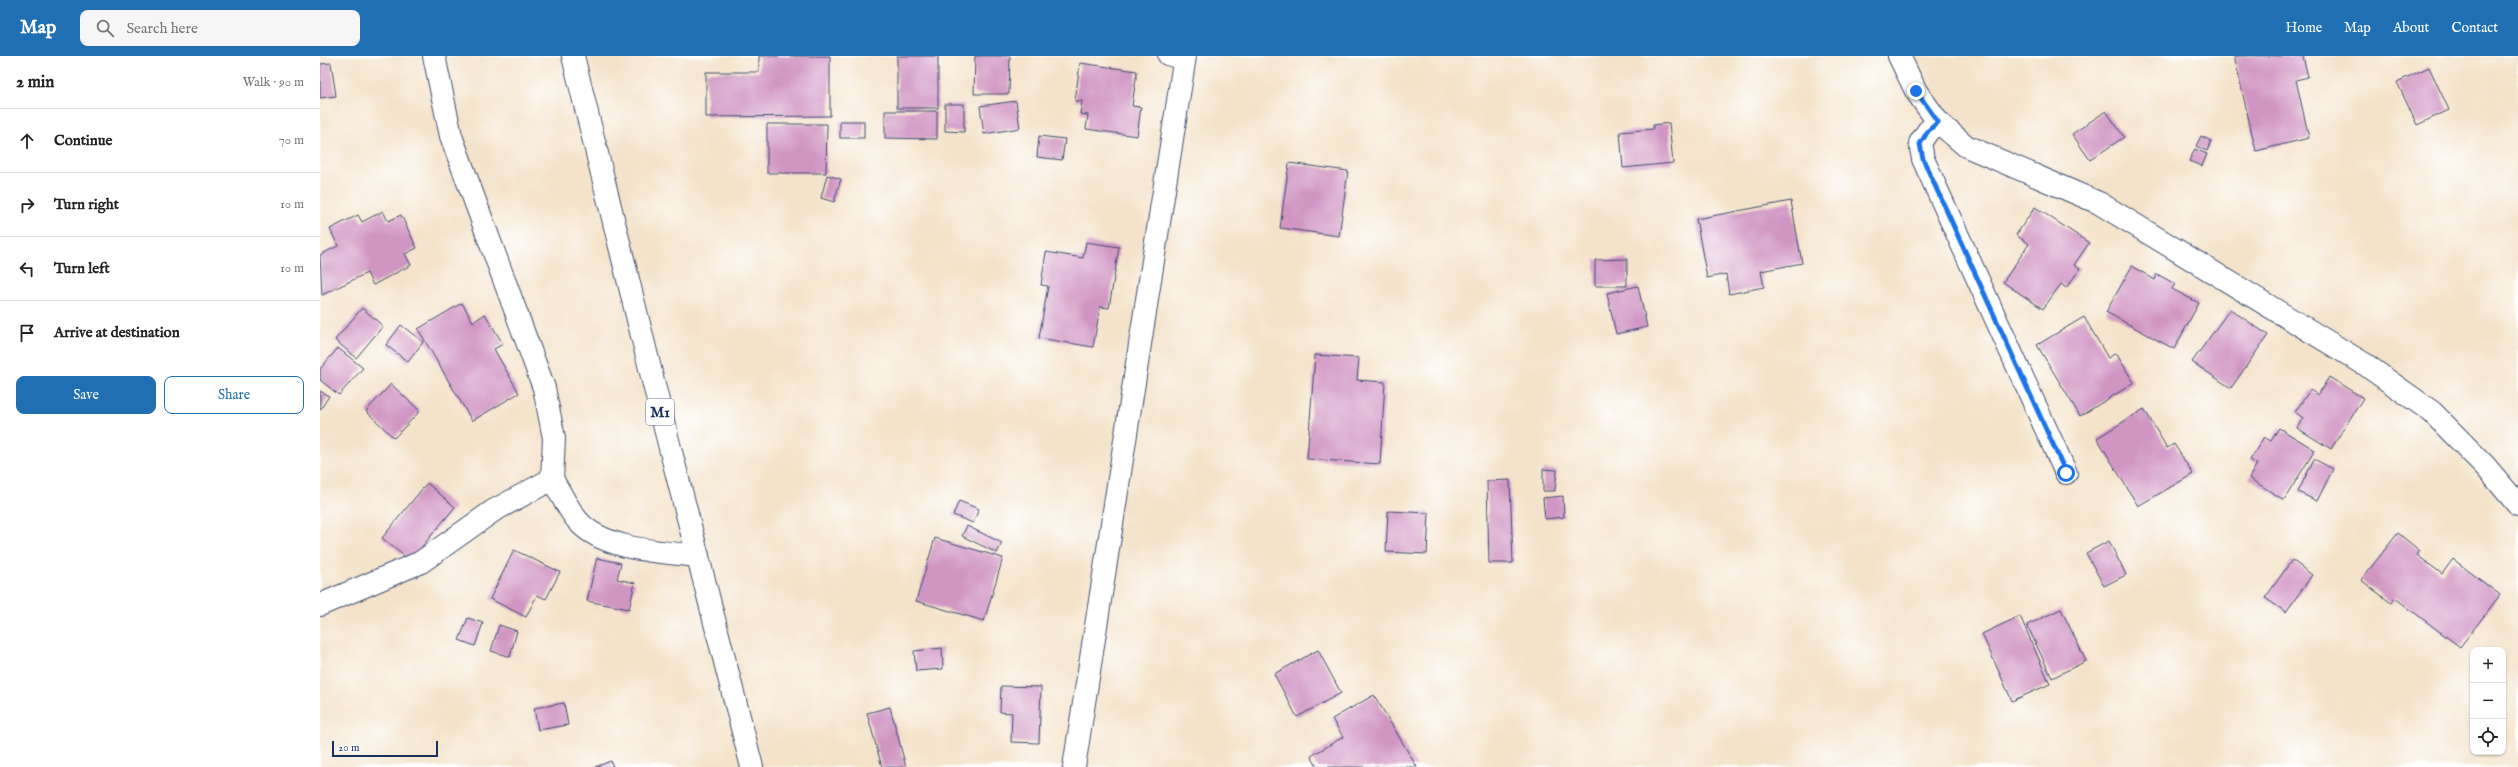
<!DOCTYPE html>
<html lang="en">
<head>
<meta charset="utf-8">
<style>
  :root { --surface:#fff; --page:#f6f6f6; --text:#222; --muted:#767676; --line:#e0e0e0; --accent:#1f6fb2 }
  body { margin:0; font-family:"IM FELL English",serif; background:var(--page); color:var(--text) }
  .controls { position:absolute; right:12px; bottom:12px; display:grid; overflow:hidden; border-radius:8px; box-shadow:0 1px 3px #0004 }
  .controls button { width:36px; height:36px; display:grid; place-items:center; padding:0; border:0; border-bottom:1px solid var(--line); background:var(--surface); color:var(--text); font:20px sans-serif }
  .scale { position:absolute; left:12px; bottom:10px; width:106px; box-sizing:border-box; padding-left:4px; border:2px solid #1b2f5e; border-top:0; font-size:11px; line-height:14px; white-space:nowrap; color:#1b2f5e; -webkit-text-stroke:3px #fff; paint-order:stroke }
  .stop { position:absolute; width:12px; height:12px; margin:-9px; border:3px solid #1a73e8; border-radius:50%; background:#fff }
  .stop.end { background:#1a73e8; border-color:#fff; box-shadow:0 1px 4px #0008 }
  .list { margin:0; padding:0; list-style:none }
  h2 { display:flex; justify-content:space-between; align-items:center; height:52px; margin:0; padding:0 16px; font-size:17px }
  h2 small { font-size:13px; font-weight:400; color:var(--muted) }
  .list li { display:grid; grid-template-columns:26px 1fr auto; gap:12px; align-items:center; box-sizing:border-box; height:64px; padding:0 16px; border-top:1px solid var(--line) }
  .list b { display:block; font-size:15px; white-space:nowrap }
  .list em { font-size:13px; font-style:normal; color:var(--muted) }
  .actions { display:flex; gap:8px; padding:12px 16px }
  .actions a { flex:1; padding:9px 0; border:1px solid var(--accent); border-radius:8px; text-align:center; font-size:14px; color:var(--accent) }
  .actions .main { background:var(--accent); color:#fff }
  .icon { flex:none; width:22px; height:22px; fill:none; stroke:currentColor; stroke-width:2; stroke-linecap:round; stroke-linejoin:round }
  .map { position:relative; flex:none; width:2198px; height:711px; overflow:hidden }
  header { display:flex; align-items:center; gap:24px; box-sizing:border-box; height:56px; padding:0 20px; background:var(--accent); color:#fff }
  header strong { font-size:19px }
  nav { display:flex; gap:22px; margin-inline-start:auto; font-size:14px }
  .search { width:280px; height:36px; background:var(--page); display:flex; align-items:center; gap:10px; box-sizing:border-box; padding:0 14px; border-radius:8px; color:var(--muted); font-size:15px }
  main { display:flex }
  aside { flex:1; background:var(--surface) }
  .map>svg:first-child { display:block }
  .building { fill:#d095c3 }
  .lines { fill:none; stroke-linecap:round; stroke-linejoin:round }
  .lane-casing { stroke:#3c4a6e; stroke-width:20 }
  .street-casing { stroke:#3c4a6e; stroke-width:24 }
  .highway-casing { stroke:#3c4a6e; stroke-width:24 }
  .lane { stroke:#fff; stroke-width:18 }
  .street { stroke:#fff; stroke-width:22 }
  .highway { stroke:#fff; stroke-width:22 }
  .route { stroke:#1a73e8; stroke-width:5 }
  .labels { text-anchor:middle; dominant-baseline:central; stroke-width:3; stroke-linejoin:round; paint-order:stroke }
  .shield { fill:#fff; stroke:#5f6d8e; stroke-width:1 }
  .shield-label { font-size:15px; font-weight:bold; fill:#1b2f5e }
</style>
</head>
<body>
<header>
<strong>Map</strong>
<div class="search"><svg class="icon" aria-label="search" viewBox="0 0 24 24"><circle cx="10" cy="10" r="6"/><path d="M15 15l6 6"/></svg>Search here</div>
<nav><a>Home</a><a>Map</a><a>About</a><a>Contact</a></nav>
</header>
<main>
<aside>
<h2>2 min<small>Walk · 90 m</small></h2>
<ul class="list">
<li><svg class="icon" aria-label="ahead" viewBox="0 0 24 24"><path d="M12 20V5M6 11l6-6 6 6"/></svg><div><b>Continue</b></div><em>70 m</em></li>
<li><svg class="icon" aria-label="right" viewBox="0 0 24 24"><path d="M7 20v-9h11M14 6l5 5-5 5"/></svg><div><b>Turn right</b></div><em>10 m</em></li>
<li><svg class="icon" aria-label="left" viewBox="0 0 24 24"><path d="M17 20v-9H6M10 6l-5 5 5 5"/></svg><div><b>Turn left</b></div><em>10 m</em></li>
<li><svg class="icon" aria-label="arrive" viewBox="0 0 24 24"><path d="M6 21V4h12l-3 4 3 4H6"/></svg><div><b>Arrive at destination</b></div></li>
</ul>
<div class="actions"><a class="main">Save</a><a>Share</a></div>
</aside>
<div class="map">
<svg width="2198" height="711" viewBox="0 0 2198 711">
  <rect width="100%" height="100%" fill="#fff"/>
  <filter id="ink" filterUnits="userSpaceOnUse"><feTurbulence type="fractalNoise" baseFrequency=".025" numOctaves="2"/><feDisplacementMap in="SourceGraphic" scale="8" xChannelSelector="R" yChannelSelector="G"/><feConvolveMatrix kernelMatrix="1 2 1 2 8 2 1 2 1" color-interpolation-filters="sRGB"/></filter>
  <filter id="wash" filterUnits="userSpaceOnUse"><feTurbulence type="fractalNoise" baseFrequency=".012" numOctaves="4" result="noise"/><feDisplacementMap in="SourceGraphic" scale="16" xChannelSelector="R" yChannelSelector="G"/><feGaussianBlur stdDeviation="0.9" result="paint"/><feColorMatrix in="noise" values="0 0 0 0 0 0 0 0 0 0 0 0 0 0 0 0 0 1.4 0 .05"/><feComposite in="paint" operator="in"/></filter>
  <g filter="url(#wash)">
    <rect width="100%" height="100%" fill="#f4e3ca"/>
    <g id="blocks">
      <!-- building -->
      <g class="building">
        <polygon points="439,0 510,0 510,60 386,61 386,16 439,16"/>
        <rect x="577" y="0" width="41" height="52"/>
        <polygon points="655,0 690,0 689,38 654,38"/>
        <polygon points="1914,0 1983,0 1988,21 1976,24 1989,82 1936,95"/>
        <polygon points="11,7 16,40 0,42 0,8"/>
        <polygon points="760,7 817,15 812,50 821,51 817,80 766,73 768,59 760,58 762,45 755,45"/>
        <polygon points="2109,11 2129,54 2097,69 2077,26"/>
        <polygon points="696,45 700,72 664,78 660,50"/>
        <polygon points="625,48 644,48 644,76 625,75"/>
        <polygon points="565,55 617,55 617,83 565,82"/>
        <polygon points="1786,55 1804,81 1770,104 1752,78"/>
        <rect x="520" y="65" width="24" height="17"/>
        <polygon points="1349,67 1353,107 1303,112 1300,76 1333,73 1333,69"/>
        <polygon points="447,68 507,68 506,117 447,117"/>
        <polygon points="719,80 745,83 742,104 717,101"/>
        <polygon points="1881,80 1891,85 1887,95 1876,90"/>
        <polygon points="1875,93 1887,98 1882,110 1869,105"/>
        <polygon points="969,107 1028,115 1019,180 960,172"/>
        <polygon points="507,119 521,123 514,146 501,142"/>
        <polygon points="1471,145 1482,207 1441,215 1444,231 1409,238 1406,218 1387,222 1376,163"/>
        <polygon points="1715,151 1769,187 1754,209 1760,213 1746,232 1741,228 1723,253 1683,226 1709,188 1696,179"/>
        <polygon points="63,155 68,165 81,159 97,192 85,198 91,209 53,229 47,217 2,239 0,199 18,190 10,173 38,159 42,166"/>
        <polygon points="766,186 799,191 789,252 780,251 773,291 719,282 728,230 721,229 726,196 763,202"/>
        <polygon points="1307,203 1307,230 1275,230 1275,204"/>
        <polygon points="1812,210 1835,224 1837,218 1855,228 1852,233 1879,247 1854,293 1786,256"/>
        <polygon points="1318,230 1327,271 1296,278 1287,237"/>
        <polygon points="142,247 153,266 165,258 183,288 174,293 199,337 152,365 98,273"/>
        <polygon points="42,252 63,270 36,302 15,284"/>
        <polygon points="1910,253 1948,279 1911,332 1872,306"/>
        <polygon points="1764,261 1788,302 1796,297 1814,327 1760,360 1717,289"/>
        <polygon points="81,269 103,286 88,306 66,289"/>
        <polygon points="18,292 43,312 19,339 0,324 0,313"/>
        <polygon points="995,299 1039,302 1037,324 1065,326 1060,408 987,403"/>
        <polygon points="2009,321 2043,342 2011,393 1977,372 1983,362 1975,356 1990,334 1998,339"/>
        <polygon points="71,328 100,355 74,382 46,355"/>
        <polygon points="0,335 9,340 0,354"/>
        <polygon points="1824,353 1847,392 1854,388 1873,418 1818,450 1777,382"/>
        <polygon points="1959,372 1995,394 1964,444 1929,422 1937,408 1930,404 1944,381 1951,385"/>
        <polygon points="1994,403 2013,413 1997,445 1978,436"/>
        <polygon points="1223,413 1237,414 1235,435 1223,435"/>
        <polygon points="1190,424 1193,507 1169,507 1167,425"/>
        <polygon points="107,427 135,451 90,505 62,482"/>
        <polygon points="1243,440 1244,461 1225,463 1223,442"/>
        <polygon points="639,445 659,453 653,467 633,459"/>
        <polygon points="1068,455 1109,457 1107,498 1066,496"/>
        <polygon points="647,470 682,487 677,497 642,480"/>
        <polygon points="2078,477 2100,495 2097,499 2122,518 2133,503 2180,539 2140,591 2075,542 2071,547 2041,524"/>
        <polygon points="615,482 683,502 664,565 596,545"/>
        <polygon points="1789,485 1806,519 1784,530 1766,497"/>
        <polygon points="194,494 240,516 226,543 217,539 206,561 170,543"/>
        <polygon points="277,502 301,507 297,523 315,527 309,553 267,545"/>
        <polygon points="1972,504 1992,519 1966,556 1945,542"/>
        <polygon points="1741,553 1766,605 1732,622 1707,569"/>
        <polygon points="1700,560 1730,628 1692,645 1662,578"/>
        <polygon points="148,562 163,567 155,590 139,584"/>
        <polygon points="179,569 197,575 190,601 171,595"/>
        <polygon points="622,592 623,613 596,615 594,595"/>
        <polygon points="998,594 1021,637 977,661 954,618"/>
        <polygon points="681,630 721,631 719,687 691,686 692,657 680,656"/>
        <polygon points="1054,639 1097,711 997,711 991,700 1023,681 1012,663"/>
        <polygon points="244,647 248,669 218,674 214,652"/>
        <polygon points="570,651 586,711 562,711 547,657"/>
        <polygon points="291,705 293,711 275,711"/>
      </g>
    </g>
  </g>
  <g filter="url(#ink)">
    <use href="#blocks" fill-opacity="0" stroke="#3c4a6e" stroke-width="1"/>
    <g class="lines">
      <defs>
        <polyline id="lane" points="847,0 864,5"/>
        <g id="street">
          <polyline points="114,0 131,80 224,332 234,382 232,423"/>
          <polyline points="1579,0 1596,35 1618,66 1646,90 1779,147 2046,309 2112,356 2166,411 2198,449"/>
          <polyline points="1618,66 1608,75 1600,87 1603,103 1746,417"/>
          <path d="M 0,549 L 101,506 L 173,455 L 232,423 C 240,436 248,453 258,465 C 283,494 342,496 378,500"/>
          <polyline points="754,711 865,0"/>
        </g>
        <polyline id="highway" points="253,0 340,353 432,711"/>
      </defs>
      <!-- lane casing -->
      <use href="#lane" class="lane-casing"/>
      <!-- street casing -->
      <use href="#street" class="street-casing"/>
      <!-- highway casing -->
      <use href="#highway" class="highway-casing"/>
      <!-- lane -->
      <use href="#lane" class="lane"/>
      <!-- street -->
      <use href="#street" class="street"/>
      <!-- highway -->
      <use href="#highway" class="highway"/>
    </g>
  </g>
  <g class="lines" filter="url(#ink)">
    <!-- route -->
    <polyline class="route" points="1596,35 1618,66 1608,75 1600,88 1603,103 1746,417"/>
  </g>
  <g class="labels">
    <!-- shield labels -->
    <rect class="shield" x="326" y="343" width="28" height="26" rx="3"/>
    <g class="shield-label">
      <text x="340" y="356">M1</text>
    </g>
  </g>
</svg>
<div class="controls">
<button>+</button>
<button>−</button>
<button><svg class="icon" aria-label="locate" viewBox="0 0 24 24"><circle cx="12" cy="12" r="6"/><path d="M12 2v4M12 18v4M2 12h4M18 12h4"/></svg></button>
</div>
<div class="scale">20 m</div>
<div class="stop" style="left:1746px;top:417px"></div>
<div class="stop end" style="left:1596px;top:35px"></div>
</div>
</main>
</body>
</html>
